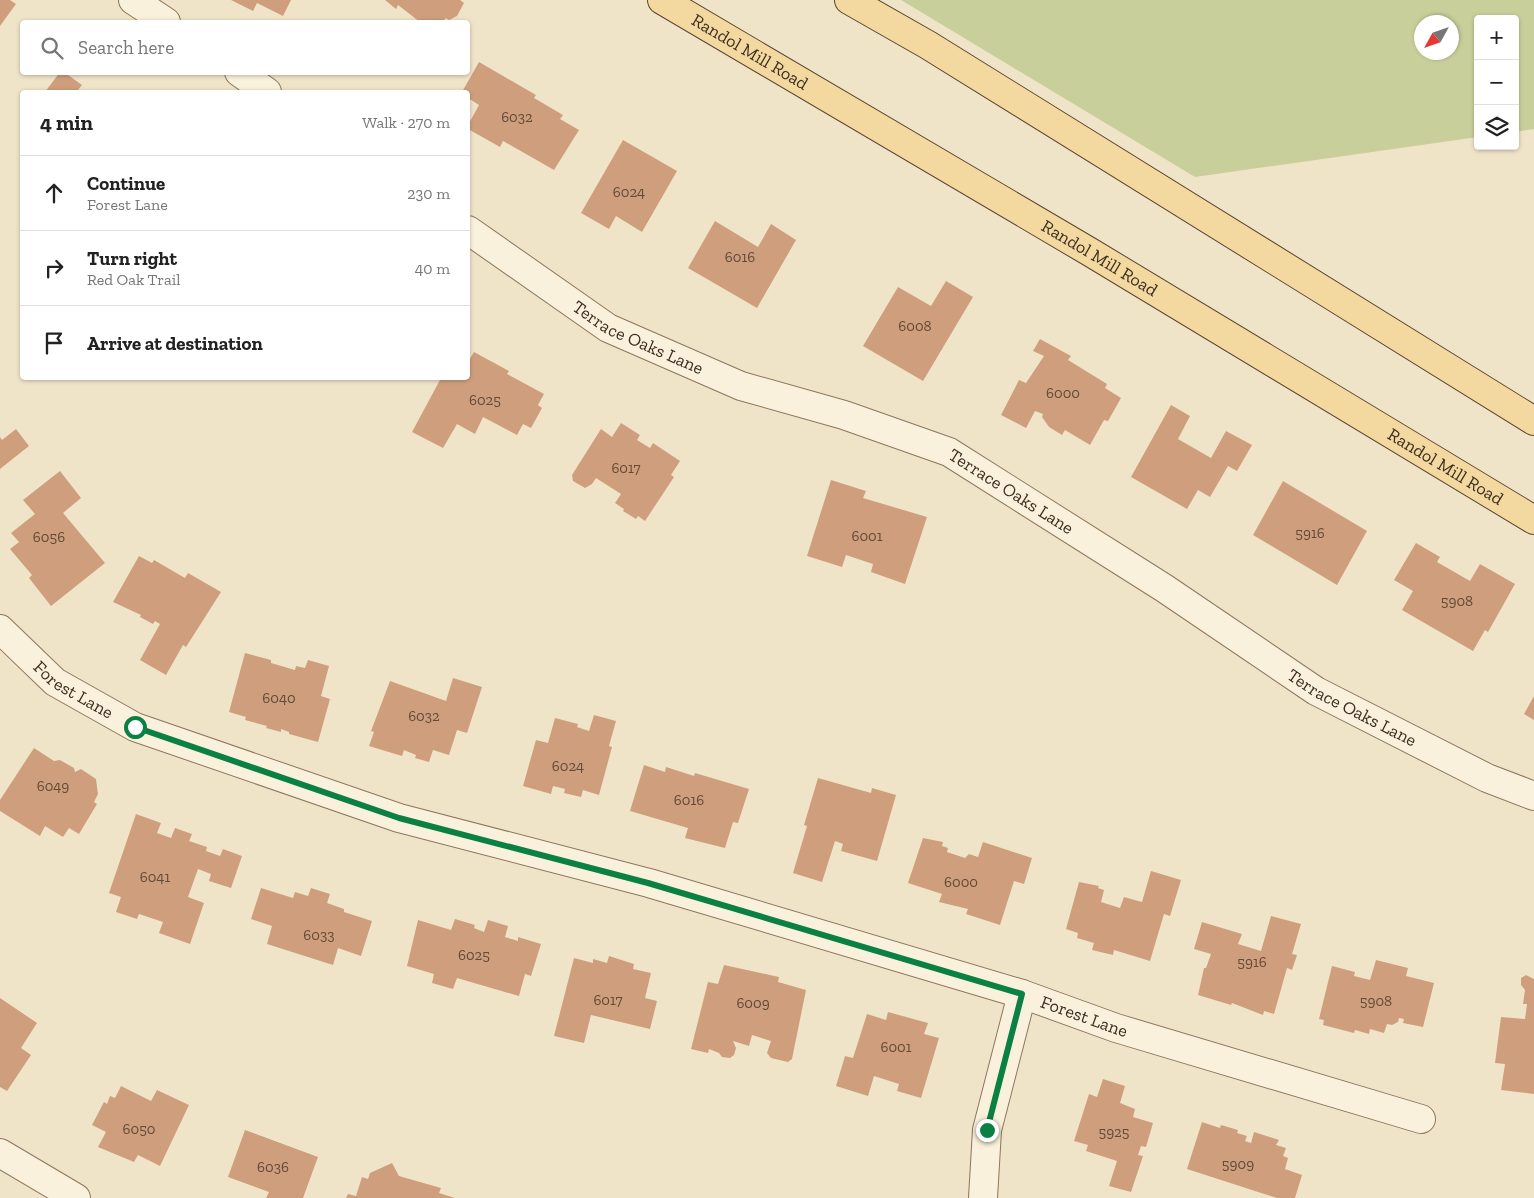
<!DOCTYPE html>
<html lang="en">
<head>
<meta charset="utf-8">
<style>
  :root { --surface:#fff; --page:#f6f6f6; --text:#222; --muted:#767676; --line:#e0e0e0 }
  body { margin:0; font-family:"Zilla Slab",serif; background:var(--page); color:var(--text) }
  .controls { position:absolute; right:15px; top:15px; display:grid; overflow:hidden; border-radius:5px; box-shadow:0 1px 4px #0004 }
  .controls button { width:45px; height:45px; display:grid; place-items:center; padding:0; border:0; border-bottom:1px solid var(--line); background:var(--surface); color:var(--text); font:25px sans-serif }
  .compass { position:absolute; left:1414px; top:15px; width:45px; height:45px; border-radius:50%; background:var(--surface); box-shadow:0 1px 4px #0004; rotate:230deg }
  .stop { position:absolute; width:15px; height:15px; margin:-11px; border:4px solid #0b8043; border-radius:50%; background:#fff }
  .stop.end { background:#0b8043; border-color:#fff; box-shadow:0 1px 5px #0008 }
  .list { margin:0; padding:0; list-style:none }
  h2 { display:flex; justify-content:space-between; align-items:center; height:65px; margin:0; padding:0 20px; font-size:21px }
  h2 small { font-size:16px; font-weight:400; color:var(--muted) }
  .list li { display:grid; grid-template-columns:32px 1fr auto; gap:15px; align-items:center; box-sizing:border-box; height:75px; padding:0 20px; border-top:1px solid var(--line) }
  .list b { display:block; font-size:19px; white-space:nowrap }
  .list p { margin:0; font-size:16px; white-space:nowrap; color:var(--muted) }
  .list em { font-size:16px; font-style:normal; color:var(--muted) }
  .icon { flex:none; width:28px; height:28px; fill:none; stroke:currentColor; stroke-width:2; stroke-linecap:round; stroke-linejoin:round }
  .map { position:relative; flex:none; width:1534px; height:1198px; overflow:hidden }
  .search { position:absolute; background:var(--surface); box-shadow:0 1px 4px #0004; left:20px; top:20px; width:450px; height:55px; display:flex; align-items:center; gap:12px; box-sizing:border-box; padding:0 18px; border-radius:5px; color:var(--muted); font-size:19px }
  .panel { position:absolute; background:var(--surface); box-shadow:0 1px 4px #0004; left:20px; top:90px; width:450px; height:290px; border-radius:5px }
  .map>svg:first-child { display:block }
  .green { fill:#c9cf9b; fill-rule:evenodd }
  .building { fill:#cf9f7d }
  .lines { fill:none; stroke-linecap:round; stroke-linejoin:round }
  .minor-casing { stroke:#8d765c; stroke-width:30 }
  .major-casing { stroke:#5b4430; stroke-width:30 }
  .minor { stroke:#faf1dc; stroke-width:28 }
  .major { stroke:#f3d9a0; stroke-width:28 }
  .route { stroke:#0b8043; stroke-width:6 }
  .labels { text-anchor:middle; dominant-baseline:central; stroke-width:5; stroke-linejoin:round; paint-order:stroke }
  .number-label { font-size:15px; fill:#624a37 }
  .street-label { font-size:18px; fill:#3d2e20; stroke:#f7eed8 }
</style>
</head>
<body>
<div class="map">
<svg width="1534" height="1198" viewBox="0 0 1534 1198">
  <rect width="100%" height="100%" fill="#f0e4c8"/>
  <!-- green -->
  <path class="green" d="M 901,0 L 1534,0 L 1534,129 L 1515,132 L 1515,19 L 1478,19 L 1478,137 L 1195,177 ZM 1422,22 L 1452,22 L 1452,52 L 1422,52 Z"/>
  <!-- building -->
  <g class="building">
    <polygon points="0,0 10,0 16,4 0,26"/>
    <polygon points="231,0 291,0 283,16 257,3 253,11"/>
    <polygon points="385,0 460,0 464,3 457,16 449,20 446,18 442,22 420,22 398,5 396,9"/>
    <polygon points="479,62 536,95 534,98 563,115 560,119 579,130 554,170 503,141 500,147 468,129 468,125 479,105 468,98 468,92 462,92"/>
    <polygon points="60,72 64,72 82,85 78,90 81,92 45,92"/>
    <polygon points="623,140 677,171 642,232 616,216 609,229 581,213"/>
    <polygon points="715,221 758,247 771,224 796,240 757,308 688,268"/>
    <polygon points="946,281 973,297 923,381 863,346 898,287 931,306"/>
    <polygon points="1040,339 1071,356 1068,360 1107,384 1105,388 1121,398 1108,421 1104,420 1090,445 1065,430 1062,435 1049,427 1042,417 1043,414 1035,411 1026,428 1001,415 1019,380 1026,383 1044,356 1033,351"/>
    <polygon points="474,352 509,371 507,374 544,394 538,405 542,408 531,428 523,424 517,435 483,417 475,434 457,424 443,448 412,432 441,378 468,378 468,362"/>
    <polygon points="1171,405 1190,416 1178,439 1211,458 1226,431 1252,445 1237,471 1228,466 1210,497 1198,490 1187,509 1131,477"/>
    <polygon points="621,423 640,435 637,440 650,448 653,443 680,461 671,475 674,477 645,521 638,516 636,519 623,511 624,509 615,503 621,494 596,478 592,484 585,488 573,481 572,475 601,429 612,437"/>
    <polygon points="16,429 29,446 0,469 0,437 2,440"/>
    <polygon points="60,471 81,498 63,513 105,563 51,606 29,578 32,575 10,549 19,542 11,533 35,514 23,500"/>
    <polygon points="831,480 866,491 863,498 927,517 905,584 871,572 873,564 846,555 842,567 807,556"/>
    <polygon points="1283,481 1367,531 1337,585 1253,535"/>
    <polygon points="1416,543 1440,557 1437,562 1470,581 1480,564 1515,584 1488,632 1485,630 1473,651 1402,610 1413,591 1394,580"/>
    <polygon points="139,556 152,563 154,560 185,578 188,573 221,592 186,647 183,645 166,675 140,660 160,624 155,621 153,624 140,617 141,615 113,602"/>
    <polygon points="245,653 271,660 271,663 295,670 296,666 305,668 308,660 329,666 321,696 330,699 318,742 289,734 289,732 281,729 281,732 266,728 267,726 245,720 246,717 229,712"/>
    <polygon points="453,678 482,687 467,733 457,730 449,755 433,750 429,762 415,758 416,755 404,750 402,756 369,746 374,732 371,731 390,681 446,701"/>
    <polygon points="1534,696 1534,720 1524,714"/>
    <polygon points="594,715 616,721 609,746 612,747 599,795 583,790 581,797 564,793 565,789 553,786 551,794 523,786 536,740 548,743 555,718 578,724 577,727 589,731"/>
    <polygon points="34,748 54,761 60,760 74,768 75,772 81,769 96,779 98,794 94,802 97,804 79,834 69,828 63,837 45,826 40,836 0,811 0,800"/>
    <polygon points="644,765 665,772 666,767 694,776 695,773 749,789 738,823 733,822 725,848 685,838 688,828 630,811"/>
    <polygon points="818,778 871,793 872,788 896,795 877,861 841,851 843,844 835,841 822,882 793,873 807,826 804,825"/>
    <polygon points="136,814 161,823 157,833 171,838 175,828 192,834 189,841 207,847 206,851 220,856 223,849 242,856 231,888 209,881 211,874 198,869 188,897 204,903 190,944 159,933 163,922 139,914 137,919 116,912 121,897 109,893"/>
    <polygon points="923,838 943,842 942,846 948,848 947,852 965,858 969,854 978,857 983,842 1032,858 1024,884 1014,881 1000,925 966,914 968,909 939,902 942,894 908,883"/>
    <polygon points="1151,871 1181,880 1170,916 1164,914 1150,961 1114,950 1113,955 1092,950 1094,943 1077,938 1078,933 1066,929 1079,882 1099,886 1098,888 1104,890 1101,902 1120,908 1124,897 1142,902"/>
    <polygon points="261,888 293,898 295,892 308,896 311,888 330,894 327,903 344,909 344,912 372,921 361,956 338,948 333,965 267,944 272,926 251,919"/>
    <polygon points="1271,916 1301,924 1292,954 1297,955 1292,970 1287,968 1274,1014 1264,1011 1263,1015 1232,1003 1231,1005 1198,995 1204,968 1206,968 1211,954 1194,949 1202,922 1242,934 1238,944 1261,951"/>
    <polygon points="455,919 475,925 474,928 484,932 488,920 508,926 505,937 518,941 518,937 541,944 531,976 525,974 519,996 457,978 453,989 432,983 434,974 407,966 418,920 451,930"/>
    <polygon points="609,956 634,964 633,969 651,973 645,998 657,1001 650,1029 591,1015 584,1043 554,1036 574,958 593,963 593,959 607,963"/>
    <polygon points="1376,960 1408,968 1406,976 1434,983 1423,1027 1403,1023 1404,1019 1399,1018 1398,1022 1392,1025 1387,1024 1384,1033 1370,1029 1369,1034 1355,1030 1354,1033 1323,1025 1324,1020 1319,1019 1332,966 1355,972 1354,976 1370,980"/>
    <polygon points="724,965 779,977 778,982 806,990 792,1059 788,1062 771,1058 767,1053 771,1041 752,1035 749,1046 733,1041 736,1048 734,1055 730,1058 722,1057 719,1053 709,1049 708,1053 691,1049 708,982 718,984"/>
    <polygon points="1526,975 1534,979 1534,1094 1501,1090 1505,1064 1495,1063 1501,1017 1525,1019 1527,1004 1523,1004 1525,990 1521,985 1521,978"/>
    <polygon points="0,998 37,1023 21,1048 31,1055 7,1091 0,1087"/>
    <polygon points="888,1012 928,1023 924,1034 939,1038 921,1098 897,1091 899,1084 874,1076 868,1096 836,1086 845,1056 853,1058 867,1014 886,1020"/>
    <polygon points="1103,1079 1125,1086 1120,1103 1135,1109 1133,1117 1153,1123 1146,1147 1141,1146 1138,1155 1143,1156 1131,1192 1109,1186 1117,1161 1086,1151 1088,1145 1074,1141 1089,1094 1097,1097"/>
    <polygon points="121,1086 151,1101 157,1090 189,1105 160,1166 138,1155 134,1162 98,1147 106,1132 92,1125 104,1102 107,1104 110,1096 115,1098"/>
    <polygon points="1202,1122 1220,1128 1221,1125 1238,1130 1237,1133 1247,1136 1245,1141 1251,1143 1254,1132 1279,1140 1276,1145 1286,1148 1283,1156 1288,1158 1285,1169 1302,1175 1295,1198 1277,1198 1187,1169"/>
    <polygon points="245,1130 318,1157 303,1198 266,1198 269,1192 228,1177"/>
    <polygon points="392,1163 399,1176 441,1188 439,1193 455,1198 346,1198 348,1194 356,1196 362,1177 368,1179 370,1173"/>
  </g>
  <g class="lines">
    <defs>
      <g id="minor">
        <polyline points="133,0 166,22"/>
        <polyline points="239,72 267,92"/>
        <path id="s1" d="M 468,230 L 608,328 L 741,386 L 844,415 L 949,452 L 1164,588 L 1316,691 L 1487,778 L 1534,796"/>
        <path id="s2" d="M 0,629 L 55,682 L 135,727 L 399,818 L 649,883 L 1022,994 L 1116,1028 L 1421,1119"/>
        <polyline points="0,1153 76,1198"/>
        <polyline points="983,1198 987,1130 1022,994"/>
      </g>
      <g id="major">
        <path id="s3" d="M 662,0 L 1090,252 L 1534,520"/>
        <polyline points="849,0 928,45 1534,421"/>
      </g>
    </defs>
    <!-- minor casing -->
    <use href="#minor" class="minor-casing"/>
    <!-- major casing -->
    <use href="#major" class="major-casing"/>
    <!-- minor -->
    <use href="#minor" class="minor"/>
    <!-- major -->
    <use href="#major" class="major"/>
  </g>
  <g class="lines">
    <!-- route -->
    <polyline class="route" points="135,727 399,818 648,883 1022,994 987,1130"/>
  </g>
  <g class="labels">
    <!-- number labels -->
    <g class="number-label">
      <text x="517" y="117">6032</text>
      <text x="629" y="192">6024</text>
      <text x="740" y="257">6016</text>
      <text x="915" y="326">6008</text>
      <text x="1063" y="393">6000</text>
      <text x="485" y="400">6025</text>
      <text x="626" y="468">6017</text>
      <text x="1310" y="533">5916</text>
      <text x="867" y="536">6001</text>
      <text x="49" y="537">6056</text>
      <text x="1457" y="601">5908</text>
      <text x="279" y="698">6040</text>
      <text x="424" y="716">6032</text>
      <text x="568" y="766">6024</text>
      <text x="53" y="786">6049</text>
      <text x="689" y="800">6016</text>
      <text x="155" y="877">6041</text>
      <text x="961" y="882">6000</text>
      <text x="319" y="935">6033</text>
      <text x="474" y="955">6025</text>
      <text x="1252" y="962">5916</text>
      <text x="608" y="1000">6017</text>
      <text x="1376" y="1001">5908</text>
      <text x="753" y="1003">6009</text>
      <text x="896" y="1047">6001</text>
      <text x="139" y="1129">6050</text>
      <text x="1114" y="1132">5925</text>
      <text x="1238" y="1164">5909</text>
      <text x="273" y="1167">6036</text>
    </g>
    <!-- street labels -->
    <g class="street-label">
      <text stroke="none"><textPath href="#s3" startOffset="102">Randol Mill Road</textPath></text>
      <text stroke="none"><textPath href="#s3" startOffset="508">Randol Mill Road</textPath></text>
      <text stroke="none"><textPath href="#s1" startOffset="202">Terrace Oaks Lane</textPath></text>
      <text stroke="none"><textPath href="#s3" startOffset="912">Randol Mill Road</textPath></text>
      <text stroke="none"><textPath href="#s1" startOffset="608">Terrace Oaks Lane</textPath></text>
      <text stroke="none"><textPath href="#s2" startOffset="96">Forest Lane</textPath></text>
      <text stroke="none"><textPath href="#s1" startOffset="1012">Terrace Oaks Lane</textPath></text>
      <text stroke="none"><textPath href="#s2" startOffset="1161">Forest Lane</textPath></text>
    </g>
  </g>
</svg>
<div class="controls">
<button>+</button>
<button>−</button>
<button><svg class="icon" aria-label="layers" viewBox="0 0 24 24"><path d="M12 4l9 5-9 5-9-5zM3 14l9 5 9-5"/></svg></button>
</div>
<svg class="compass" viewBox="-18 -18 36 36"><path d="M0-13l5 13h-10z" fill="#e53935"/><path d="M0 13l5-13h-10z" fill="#767676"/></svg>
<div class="stop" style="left:135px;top:727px"></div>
<div class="stop end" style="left:987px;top:1130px"></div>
<div class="search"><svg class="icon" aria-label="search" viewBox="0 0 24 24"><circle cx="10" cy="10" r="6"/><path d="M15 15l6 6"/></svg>Search here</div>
<section class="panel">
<h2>4 min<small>Walk · 270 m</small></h2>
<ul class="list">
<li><svg class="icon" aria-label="ahead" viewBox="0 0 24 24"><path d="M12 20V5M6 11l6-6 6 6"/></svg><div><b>Continue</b><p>Forest Lane</p></div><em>230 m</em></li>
<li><svg class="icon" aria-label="right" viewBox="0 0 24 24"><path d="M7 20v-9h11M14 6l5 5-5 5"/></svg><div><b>Turn right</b><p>Red Oak Trail</p></div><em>40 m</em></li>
<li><svg class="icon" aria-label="arrive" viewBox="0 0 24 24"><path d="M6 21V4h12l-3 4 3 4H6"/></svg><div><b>Arrive at destination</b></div></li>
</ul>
</section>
</div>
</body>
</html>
